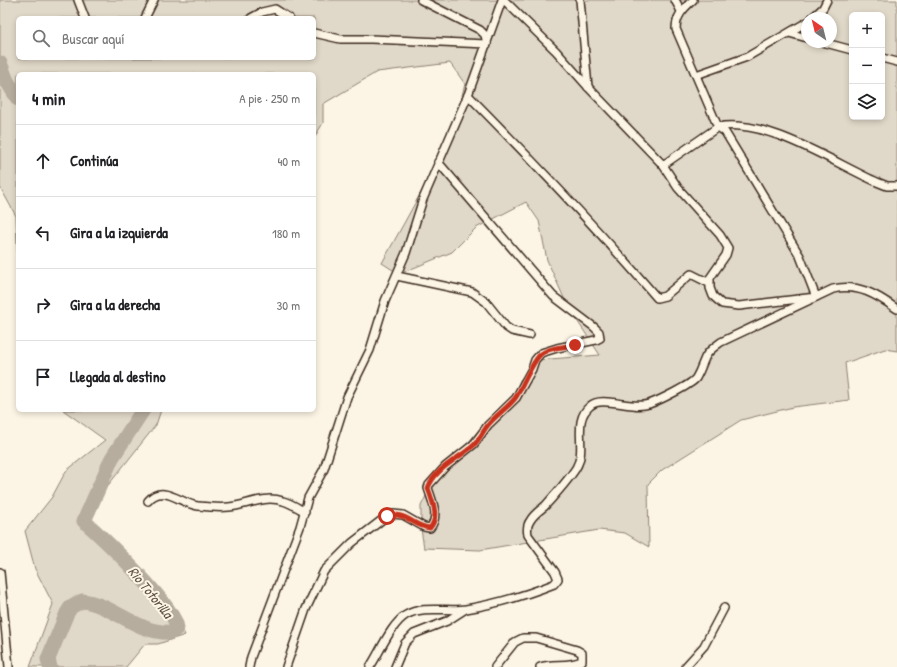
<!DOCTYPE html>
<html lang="es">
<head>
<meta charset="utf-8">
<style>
  :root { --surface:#fff; --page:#f6f6f6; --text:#202124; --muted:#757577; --line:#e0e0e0 }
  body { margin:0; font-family:"Patrick Hand",sans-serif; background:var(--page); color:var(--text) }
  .controls { position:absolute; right:12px; top:12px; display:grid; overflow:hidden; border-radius:6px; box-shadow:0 2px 6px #0003 }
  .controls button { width:36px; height:36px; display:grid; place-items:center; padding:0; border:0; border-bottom:1px solid var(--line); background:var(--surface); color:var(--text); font:20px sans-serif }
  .compass { position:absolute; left:801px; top:12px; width:36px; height:36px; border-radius:50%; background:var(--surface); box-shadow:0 2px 6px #0003; rotate:325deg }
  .stop { position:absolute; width:12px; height:12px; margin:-9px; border:3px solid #c8321e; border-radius:50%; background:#fff }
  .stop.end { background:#c8321e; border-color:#fff; box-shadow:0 1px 4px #0008 }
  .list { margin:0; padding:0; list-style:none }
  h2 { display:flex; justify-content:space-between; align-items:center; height:52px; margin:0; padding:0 16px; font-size:17px }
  h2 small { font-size:13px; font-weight:400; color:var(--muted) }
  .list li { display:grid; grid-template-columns:26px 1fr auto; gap:12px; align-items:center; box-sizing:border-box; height:72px; padding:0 16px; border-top:1px solid var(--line) }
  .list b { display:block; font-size:15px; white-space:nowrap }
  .list em { font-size:13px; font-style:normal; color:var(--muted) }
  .icon { flex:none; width:22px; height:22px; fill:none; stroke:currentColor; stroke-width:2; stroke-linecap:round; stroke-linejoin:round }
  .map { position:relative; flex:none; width:897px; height:667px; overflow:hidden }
  .search { position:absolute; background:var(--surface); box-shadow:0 2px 6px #0003; left:16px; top:16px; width:300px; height:44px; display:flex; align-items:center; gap:10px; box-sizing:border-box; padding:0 14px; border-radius:6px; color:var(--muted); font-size:15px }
  .panel { position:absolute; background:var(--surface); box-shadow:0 2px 6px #0003; left:16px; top:72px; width:300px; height:340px; border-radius:6px }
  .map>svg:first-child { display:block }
  .green { fill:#e0d8c8; stroke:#8e8173; fill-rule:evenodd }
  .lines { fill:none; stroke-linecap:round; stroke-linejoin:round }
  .river { stroke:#b7ad9e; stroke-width:15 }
  .minor-casing { stroke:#3b2a1e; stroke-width:10 }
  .minor { stroke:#fcf5e5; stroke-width:7 }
  .route { stroke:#c8321e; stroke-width:5 }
  .labels { text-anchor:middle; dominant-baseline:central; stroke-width:4; stroke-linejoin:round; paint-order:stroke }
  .water-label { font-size:14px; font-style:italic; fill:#605144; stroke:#fcf5e5 }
</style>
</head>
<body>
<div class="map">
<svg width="897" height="667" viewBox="0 0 897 667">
  <rect width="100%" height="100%" fill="#fcf5e5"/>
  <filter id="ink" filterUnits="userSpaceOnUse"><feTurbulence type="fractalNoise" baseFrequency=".025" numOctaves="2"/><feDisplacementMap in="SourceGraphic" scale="8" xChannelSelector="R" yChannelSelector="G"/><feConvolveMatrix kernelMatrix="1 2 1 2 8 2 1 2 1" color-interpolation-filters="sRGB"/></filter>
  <g filter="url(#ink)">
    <!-- green -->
    <g class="green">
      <path d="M 0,0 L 897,0 L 897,351 L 885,349 L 845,363 L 849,400 L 793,407 L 741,420 L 662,470 L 648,484 L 649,547 L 625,533 L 599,530 L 480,550 L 424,548 L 421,529 L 421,506 L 431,486 L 478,431 L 509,408 L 520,380 L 538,360 L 600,355 L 568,307 L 547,260 L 539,221 L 526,202 L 476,228 L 452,252 L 399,274 L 382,263 L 451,138 L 465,84 L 450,63 L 377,72 L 323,104 L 323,123 L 314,138 L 314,74 L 18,74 L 18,275 L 16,216 L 0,187 ZM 852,15 L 882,15 L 882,117 L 852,117 ZM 18,18 L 314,18 L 314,58 L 18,58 ZM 807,18 L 831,18 L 831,42 L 807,42 Z"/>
      <polygon points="63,410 161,410 156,425 94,503 88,520 96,536 107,546 144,571 169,604 185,635 158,644 145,644 126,667 30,667 53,604 35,569 25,531 52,497 66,471 105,440"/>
    </g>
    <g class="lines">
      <!-- river -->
      <g class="river">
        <polyline points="0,63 7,81 18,99"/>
        <path d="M 50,667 L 48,659 L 67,613 L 71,607 L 82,601 C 113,604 138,635 172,632 L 177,628 C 176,607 102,537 84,521 L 112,458 L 143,410"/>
      </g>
      <defs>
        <g id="minor">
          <polyline points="78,0 85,18"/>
          <polyline points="421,0 480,30 485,35 487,44"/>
          <path d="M 504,0 L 556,51 L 588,87 L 663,165 L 678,188 L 720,235 L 728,248 L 726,255 L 710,278 L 710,288 L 713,296 L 722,304 L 739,306 L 816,297 L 800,256 L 725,132 L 718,127 L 676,29 C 676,16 683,9 693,0"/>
          <polyline points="580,0 588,87"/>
          <polyline points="675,0 681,11"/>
          <polyline points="145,18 154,0"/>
          <polyline points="251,18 262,12 275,9 289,18"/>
          <polyline points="812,18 823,8 827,0"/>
          <polyline points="314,33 340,39 371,39 487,44"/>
          <polyline points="789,33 807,38"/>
          <polyline points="822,42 852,50"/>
          <polyline points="882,58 897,62"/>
          <polyline points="696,75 747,57 807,22"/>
          <path d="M 468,95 C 533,161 597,228 657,298 L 665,296 L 691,274 L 709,283"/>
          <path d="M 663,165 L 718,127 C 765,117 834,163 877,182 L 887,186 L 897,186"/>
          <polyline points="397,276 472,292 486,302 506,327 512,331 530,335"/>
          <path d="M 148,501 C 163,483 181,504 198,506 C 208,507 220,508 229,507 C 248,505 263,495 283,501 C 291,503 298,508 305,512"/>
          <polyline points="0,572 9,667"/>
          <polyline points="249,667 251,657 300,527 308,498 324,469 347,397 370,350 385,301 406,253 423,199 468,95 502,0"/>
          <path d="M 286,667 L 306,609 L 324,571 L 352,543 L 387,516 L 393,514 L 403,515 L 424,527 L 430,528 C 440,516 432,501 428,488 L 429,485 L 445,467 L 474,444 L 488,425 L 516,398 L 532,369 L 535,360 L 541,353 L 557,348 L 596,340 L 600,338 L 599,332 L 594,327 L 553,296 L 438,162"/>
          <path d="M 370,667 C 380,652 391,624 406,615 C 423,605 448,612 466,609 C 496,604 526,595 554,584 L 558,579 L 555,572 L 528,535 C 527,530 527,525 530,521 C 533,515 540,510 545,506 C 554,496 569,479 576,468 C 588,448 571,422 590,406 C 602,395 632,410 649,404 C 658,401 691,385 696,378 C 707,358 700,357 721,342 L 833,289 C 858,283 877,295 897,309"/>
          <polyline points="395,667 405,643 414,634 447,621 464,610"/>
          <path d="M 495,667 L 515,642 L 523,638 L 536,638 L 577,650 L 582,653 L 582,661 C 568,667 554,663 540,667"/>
          <polyline points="685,667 704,646 724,608"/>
        </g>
      </defs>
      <!-- minor casing -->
      <use href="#minor" class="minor-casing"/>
      <!-- minor -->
      <use href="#minor" class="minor"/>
    </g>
  </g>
  <g class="lines" filter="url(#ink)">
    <!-- route -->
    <path class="route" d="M 387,516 C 407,511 413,527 430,528 C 440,516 432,501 428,488 C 435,468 460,458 474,445 C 480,439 483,431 488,425 C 496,415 510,406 516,397 C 523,386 532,362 540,355 C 548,347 565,347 575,345"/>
  </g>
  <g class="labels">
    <!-- water labels -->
    <g class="water-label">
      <text transform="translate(151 592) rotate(51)">Rio Totorilla</text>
    </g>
  </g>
</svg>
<div class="controls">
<button>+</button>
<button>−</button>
<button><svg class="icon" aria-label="layers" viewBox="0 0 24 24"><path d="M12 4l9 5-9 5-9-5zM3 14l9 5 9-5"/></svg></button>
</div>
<svg class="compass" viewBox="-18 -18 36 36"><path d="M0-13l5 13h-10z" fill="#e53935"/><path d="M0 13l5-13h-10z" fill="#757577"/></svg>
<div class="stop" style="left:387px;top:516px"></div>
<div class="stop end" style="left:575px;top:345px"></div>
<div class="search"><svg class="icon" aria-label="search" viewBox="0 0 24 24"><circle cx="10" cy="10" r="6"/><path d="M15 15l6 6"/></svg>Buscar aquí</div>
<section class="panel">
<h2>4 min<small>A pie · 250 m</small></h2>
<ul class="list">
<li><svg class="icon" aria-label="ahead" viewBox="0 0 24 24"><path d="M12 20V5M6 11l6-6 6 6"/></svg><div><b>Continúa</b></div><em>40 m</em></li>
<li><svg class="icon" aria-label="left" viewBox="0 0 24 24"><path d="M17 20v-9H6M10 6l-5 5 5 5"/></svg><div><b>Gira a la izquierda</b></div><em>180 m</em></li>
<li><svg class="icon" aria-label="right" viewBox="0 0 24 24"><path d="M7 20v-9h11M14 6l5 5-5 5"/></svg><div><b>Gira a la derecha</b></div><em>30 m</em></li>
<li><svg class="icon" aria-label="arrive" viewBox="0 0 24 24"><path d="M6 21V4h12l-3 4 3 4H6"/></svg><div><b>Llegada al destino</b></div></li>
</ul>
</section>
</div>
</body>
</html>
